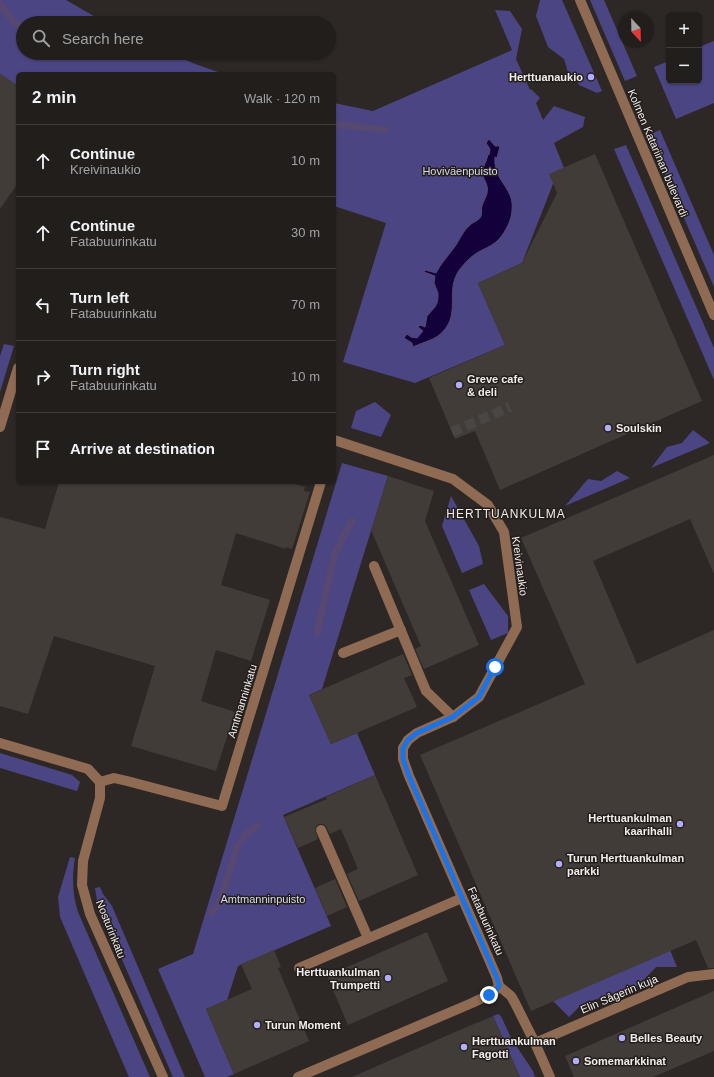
<!DOCTYPE html>
<html lang="en">
<head>
<meta charset="utf-8">
<style>
  :root { --surface:#221e1c; --page:#2a2725; --text:#f1f3f6; --muted:#a2a2a3; --line:#3f3c3b }
  body { margin:0; font-family:Arial,sans-serif; background:var(--page); color:var(--text) }
  .controls { position:absolute; right:12px; top:12px; display:grid; overflow:hidden; border-radius:6px; box-shadow:0 1px 3px #0004 }
  .controls button { width:36px; height:36px; display:grid; place-items:center; padding:0; border:0; border-bottom:1px solid var(--line); background:var(--surface); color:var(--text); font:20px sans-serif }
  .compass { position:absolute; left:618px; top:12px; width:36px; height:36px; border-radius:50%; background:var(--surface); box-shadow:0 1px 3px #0004; rotate:158deg }
  .stop { position:absolute; width:12px; height:12px; margin:-9px; border:3px solid #1a73e8; border-radius:50%; background:#fff }
  .stop.end { background:#1a73e8; border-color:#fff; box-shadow:0 1px 4px #0008 }
  .list { margin:0; padding:0; list-style:none }
  h2 { display:flex; justify-content:space-between; align-items:center; height:52px; margin:0; padding:0 16px; font-size:17px }
  h2 small { font-size:13px; font-weight:400; color:var(--muted) }
  .list li { display:grid; grid-template-columns:26px 1fr auto; gap:12px; align-items:center; box-sizing:border-box; height:72px; padding:0 16px; border-top:1px solid var(--line) }
  .list b { display:block; font-size:15px; white-space:nowrap }
  .list p { margin:0; font-size:13px; white-space:nowrap; color:var(--muted) }
  .list em { font-size:13px; font-style:normal; color:var(--muted) }
  .icon { flex:none; width:22px; height:22px; fill:none; stroke:currentColor; stroke-width:2; stroke-linecap:round; stroke-linejoin:round }
  .map { position:relative; flex:none; width:714px; height:1077px; overflow:hidden }
  .search { position:absolute; background:var(--surface); box-shadow:0 1px 3px #0004; left:16px; top:16px; width:320px; height:44px; display:flex; align-items:center; gap:10px; box-sizing:border-box; padding:0 14px; border-radius:22px; color:var(--muted); font-size:15px }
  .panel { position:absolute; background:var(--surface); box-shadow:0 1px 3px #0004; left:16px; top:72px; width:320px; height:412px; border-radius:6px }
  .map>svg:first-child { display:block }
  .green { fill:#4c4584 }
  .water { fill:#13013c; stroke:#564870 }
  .lines { fill:none; stroke-linecap:round; stroke-linejoin:round }
  .stream { stroke:#564870; stroke-width:7 }
  .building { fill:#423c39 }
  .minor-tunnel { stroke:#4a4643; stroke-width:10; stroke-dasharray:10 5; stroke-linecap:butt }
  .minor { stroke:#906b54; stroke-width:10 }
  .route { stroke:#1a73e8; stroke-width:5 }
  .poi-dot { fill:#b2adfa; stroke:#231e1b; stroke-width:1.5 }
  .labels { text-anchor:middle; dominant-baseline:central; stroke-width:3; stroke-linejoin:round; paint-order:stroke }
  .poi-label { font-size:11px; font-weight:bold; fill:#f1edeb; stroke:#231e1b; text-anchor:start }
  .street-label { font-size:11px; fill:#f1edeb; stroke:#231e1b }
  .park-label { font-size:11px; fill:#dadaf1; stroke:#231e1b }
  .neighbourhood-label { font-size:12px; letter-spacing:1px; fill:#f1edeb; stroke:#231e1b }
</style>
</head>
<body>
<div class="map">
<svg width="714" height="1077" viewBox="0 0 714 1077">
  <rect width="100%" height="100%" fill="#2d2825"/>
  <!-- green -->
  <g class="green">
    <polygon points="0,0 66,0 106,23 23,23 23,53 170,53 195,64 224,74 18,74 18,86 0,74"/>
    <polygon points="540,0 562,0 602,91 597,93 579,85 578,82 570,79 564,59 548,47 536,16"/>
    <polygon points="590,0 604,0 637,76 625,81"/>
    <polygon points="495,10 510,11 522,29 516,59 530,90 531,89 540,98 536,103 543,120 554,106 585,117 583,127 554,143 564,168 553,184 522,263 478,283 505,345 415,383 343,362 386,223 334,206 334,103 373,111 512,50"/>
    <polygon points="714,41 714,103 676,119 654,67 669,61 669,81 699,81 699,47"/>
    <polygon points="660,130 714,255 714,287 648,135"/>
    <polygon points="626,145 714,348 714,380 614,149"/>
    <polygon points="4,344 14,346 0,392 0,356"/>
    <polygon points="375,402 391,415 381,437 351,428 356,411"/>
    <polygon points="693,430 710,443 651,468 667,447 682,443"/>
    <polygon points="342,463 388,476 322,689 309,695 331,744 357,733 375,775 283,815 331,926 238,966 227,1000 206,1009 234,1074 227,1077 205,1077 158,969 193,954"/>
    <polygon points="617,471 630,478 565,506 588,479 601,481"/>
    <polygon points="451,496 479,546 483,564 462,573 442,526"/>
    <polygon points="484,584 508,616 508,633 491,640 469,590"/>
    <polygon points="0,753 72,775 80,782 77,791 0,768"/>
    <path d="M 70,857 L 75,858 C 72,876 72,894 78,912 L 150,1077 L 129,1077 L 60,917 L 58,897 Z"/>
    <polygon points="100,887 103,894 112,906 185,1077 173,1077 101,911 97,901 95,888"/>
    <polygon points="670,950 677,967 656,967 639,985 582,1004 569,1017 553,1001"/>
    <polygon points="498,1014 501,1016 511,1038 533,1071 535,1077 520,1077 493,1016"/>
  </g>
  <!-- water -->
  <path class="water" d="M 489,139 L 495,146 L 500,146 L 497,158 L 495,157 C 493,182 515,187 512,211 C 511,222 504,235 496,242 C 490,247 483,249 477,253 C 470,257 465,263 460,269 C 443,292 464,316 438,336 C 431,341 421,343 413,347 L 412,343 L 404,338 L 407,334 L 411,337 L 417,338 L 423,331 L 418,327 L 420,325 L 425,327 L 427,316 L 435,307 L 437,303 L 438,298 L 438,293 L 434,283 L 435,276 L 424,272 L 425,270 L 436,273 C 441,263 449,255 456,245 C 460,239 463,231 470,225 C 473,222 480,220 481,216 C 482,213 481,209 482,206 C 484,199 489,194 487,186 C 486,181 482,177 482,172 C 483,166 487,161 488,154 L 489,155 L 490,149 L 486,143 Z"/>
  <g class="lines">
    <!-- stream -->
    <g class="stream">
      <path d="M 0,4 C 6,12 13,24 23,28"/>
      <polyline points="334,124 385,130"/>
      <polyline points="317,633 334,557 344,535 352,521"/>
      <path d="M 212,912 L 219,903 L 237,847 C 242,837 248,832 257,826"/>
    </g>
  </g>
  <!-- building -->
  <g class="building">
    <polygon points="0,74 18,86 18,183 0,209"/>
    <polygon points="595,154 702,401 500,490 475,431 455,439 429,378 505,345 478,283 522,263 557,193 549,174"/>
    <polygon points="714,455 714,574 690,519 593,561 637,664 714,630 714,968 708,968 696,940 531,1011 420,755 585,684 521,538"/>
    <polygon points="388,476 434,491 425,521 479,645 424,669 415,649 421,646 371,530"/>
    <polygon points="59,482 289,482 305,487 304,491 310,492 292,549 286,547 286,549 236,533 221,585 270,600 251,661 216,650 201,701 235,712 216,771 131,746 155,666 54,636 28,714 0,706 0,517 45,529"/>
    <polygon points="403,654 412,675 404,678 417,707 331,744 309,695"/>
    <polygon points="375,775 418,875 359,901 347,874 358,869 341,829 330,834 325,825 322,824 319,824 316,826 315,830 318,839 298,848 284,817 327,799 326,797"/>
    <polygon points="335,879 347,907 327,916 315,888"/>
    <polygon points="427,932 448,981 348,1025 327,976"/>
    <polygon points="274,950 281,967 278,968 309,1041 234,1074 206,1009 252,989 241,964"/>
    <polygon points="714,991 714,1051 653,1077 574,1077 565,1056"/>
    <polygon points="493,1016 520,1077 352,1077 455,1032"/>
  </g>
  <g class="lines">
    <!-- minor-tunnel -->
    <polyline class="minor-tunnel" points="452,432 510,407"/>
    <!-- minor -->
    <g class="minor">
      <polyline points="580,0 714,315"/>
      <polyline points="0,427 18,368"/>
      <polyline points="374,566 426,691 453,717"/>
      <polyline points="343,653 401,630"/>
      <polyline points="0,743 88,769 100,782"/>
      <polyline points="100,782 114,778 127,781 222,806 321,482"/>
      <polyline points="100,782 100,798 83,861 82,885 90,914 163,1077"/>
      <polyline points="321,830 368,938"/>
      <polyline points="299,968 462,898"/>
      <polyline points="499,986 511,996 515,1003 535,1043 550,1077"/>
      <polyline points="535,1043 688,977 714,974"/>
      <polyline points="298,1077 472,1003 493,993 499,986 497,978 488,957 409,776 403,759 403,748 408,740 417,733 453,717 479,697 517,627 504,532 488,505 453,479 334,440 334,441"/>
    </g>
  </g>
  <g class="lines">
    <!-- route -->
    <polyline class="route" points="489,995 496,990 499,986 497,978 409,776 403,759 403,748 408,740 417,733 453,717 479,697 495,667"/>
  </g>
  <!-- markers -->
  <g class="poi-dot">
    <circle cx="591" cy="77" r="4"/>
    <circle cx="459" cy="385" r="4"/>
    <circle cx="608" cy="428" r="4"/>
    <circle cx="680" cy="824" r="4"/>
    <circle cx="559" cy="864" r="4"/>
    <circle cx="388" cy="978" r="4"/>
    <circle cx="257" cy="1025" r="4"/>
    <circle cx="622" cy="1038" r="4"/>
    <circle cx="464" cy="1047" r="4"/>
    <circle cx="576" cy="1061" r="4"/>
  </g>
  <g class="labels">
    <!-- poi labels -->
    <g class="poi-label">
      <text x="583" y="77" text-anchor="end">Herttuanaukio</text>
      <text x="467" y="379">Greve cafe<tspan x="467" dy="13">&amp; deli</tspan></text>
      <text x="616" y="428">Soulskin</text>
      <text x="672" y="818" text-anchor="end">Herttuankulman<tspan x="672" dy="13">kaarihalli</tspan></text>
      <text x="567" y="858">Turun Herttuankulman<tspan x="567" dy="13">parkki</tspan></text>
      <text x="380" y="972" text-anchor="end">Herttuankulman<tspan x="380" dy="13">Trumpetti</tspan></text>
      <text x="265" y="1025">Turun Moment</text>
      <text x="630" y="1038">Belles Beauty</text>
      <text x="472" y="1041">Herttuankulman<tspan x="472" dy="13">Fagotti</tspan></text>
      <text x="584" y="1061">Somemarkkinat</text>
    </g>
    <!-- street labels -->
    <g class="street-label">
      <text transform="translate(658 153) rotate(67)">Kolmen Katariinan bulevardi</text>
      <text transform="translate(520 566) rotate(82)">Kreivinaukio</text>
      <text transform="translate(242 701) rotate(-73)">Amtmanninkatu</text>
      <text transform="translate(486 921) rotate(66)">Fatabuurinkatu</text>
      <text transform="translate(111 929) rotate(68)">Nosturinkatu</text>
      <text transform="translate(619 994) rotate(-23)">Elin Sågerin kuja</text>
    </g>
    <!-- park labels -->
    <g class="park-label">
      <text x="460" y="171">Hoviväenpuisto</text>
      <text x="263" y="899">Amtmanninpuisto</text>
    </g>
    <!-- neighbourhood labels -->
    <g class="neighbourhood-label">
      <text x="506" y="514">HERTTUANKULMA</text>
    </g>
  </g>
</svg>
<div class="controls">
<button>+</button>
<button>−</button>
</div>
<svg class="compass" viewBox="-18 -18 36 36"><path d="M0-13l5 13h-10z" fill="#e53935"/><path d="M0 13l5-13h-10z" fill="#a2a2a3"/></svg>
<div class="stop" style="left:495px;top:667px"></div>
<div class="stop end" style="left:489px;top:995px"></div>
<div class="search"><svg class="icon" aria-label="search" viewBox="0 0 24 24"><circle cx="10" cy="10" r="6"/><path d="M15 15l6 6"/></svg>Search here</div>
<section class="panel">
<h2>2 min<small>Walk · 120 m</small></h2>
<ul class="list">
<li><svg class="icon" aria-label="ahead" viewBox="0 0 24 24"><path d="M12 20V5M6 11l6-6 6 6"/></svg><div><b>Continue</b><p>Kreivinaukio</p></div><em>10 m</em></li>
<li><svg class="icon" aria-label="ahead" viewBox="0 0 24 24"><path d="M12 20V5M6 11l6-6 6 6"/></svg><div><b>Continue</b><p>Fatabuurinkatu</p></div><em>30 m</em></li>
<li><svg class="icon" aria-label="left" viewBox="0 0 24 24"><path d="M17 20v-9H6M10 6l-5 5 5 5"/></svg><div><b>Turn left</b><p>Fatabuurinkatu</p></div><em>70 m</em></li>
<li><svg class="icon" aria-label="right" viewBox="0 0 24 24"><path d="M7 20v-9h11M14 6l5 5-5 5"/></svg><div><b>Turn right</b><p>Fatabuurinkatu</p></div><em>10 m</em></li>
<li><svg class="icon" aria-label="arrive" viewBox="0 0 24 24"><path d="M6 21V4h12l-3 4 3 4H6"/></svg><div><b>Arrive at destination</b></div></li>
</ul>
</section>
</div>
</body>
</html>
